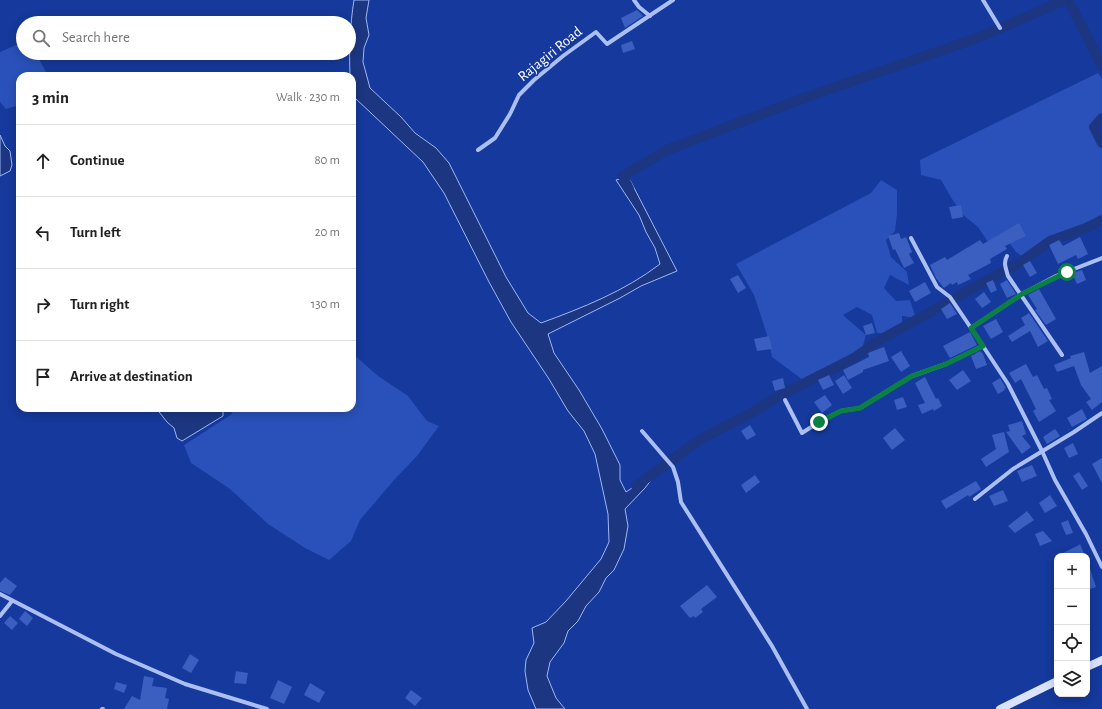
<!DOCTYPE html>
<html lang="en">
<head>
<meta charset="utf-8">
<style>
  :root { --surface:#fff; --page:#f2f2f2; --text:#222; --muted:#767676; --line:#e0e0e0 }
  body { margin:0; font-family:"Alegreya Sans",sans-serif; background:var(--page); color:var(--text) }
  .controls { position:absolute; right:12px; bottom:12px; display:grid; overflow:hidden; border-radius:8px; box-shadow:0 2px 10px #0003 }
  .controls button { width:36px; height:36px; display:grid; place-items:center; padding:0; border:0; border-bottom:1px solid var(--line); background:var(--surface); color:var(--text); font:20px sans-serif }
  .stop { position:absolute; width:12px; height:12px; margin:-9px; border:3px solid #0b8043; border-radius:50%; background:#fff }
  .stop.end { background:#0b8043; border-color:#fff; box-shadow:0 1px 4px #0008 }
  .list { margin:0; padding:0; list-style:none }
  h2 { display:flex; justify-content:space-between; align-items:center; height:52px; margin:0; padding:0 16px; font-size:17px }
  h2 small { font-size:13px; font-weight:400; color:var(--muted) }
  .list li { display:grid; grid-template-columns:26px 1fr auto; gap:12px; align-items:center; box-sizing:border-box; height:72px; padding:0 16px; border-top:1px solid var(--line) }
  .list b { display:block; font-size:15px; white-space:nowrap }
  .list em { font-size:13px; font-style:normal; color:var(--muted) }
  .icon { flex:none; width:22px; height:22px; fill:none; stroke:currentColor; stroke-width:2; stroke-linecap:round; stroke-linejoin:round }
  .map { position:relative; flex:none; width:1102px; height:709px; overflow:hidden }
  .search { position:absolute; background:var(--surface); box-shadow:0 2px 10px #0003; left:16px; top:16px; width:340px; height:44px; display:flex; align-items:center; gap:10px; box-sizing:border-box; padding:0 14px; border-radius:22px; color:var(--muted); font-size:15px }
  .panel { position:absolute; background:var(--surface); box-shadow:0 2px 10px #0003; left:16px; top:72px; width:340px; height:340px; border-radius:12px }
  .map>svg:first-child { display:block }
  .green { fill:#2951b9 }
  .water { fill:#1c3682; stroke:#9eb7f5 }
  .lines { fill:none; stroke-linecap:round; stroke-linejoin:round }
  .canal { stroke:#1c3682; stroke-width:10 }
  .building { fill:#3a5fc1 }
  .minor { stroke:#abbff3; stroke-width:4 }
  .secondary { stroke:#dbe3fc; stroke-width:8 }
  .route { stroke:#0b8043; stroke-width:5 }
  .labels { text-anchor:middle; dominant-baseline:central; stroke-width:3.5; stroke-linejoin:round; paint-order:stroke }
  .street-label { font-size:15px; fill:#fff; stroke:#15399c }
</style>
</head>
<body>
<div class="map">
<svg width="1102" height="709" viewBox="0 0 1102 709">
  <rect width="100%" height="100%" fill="#15399c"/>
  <!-- green -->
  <g class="green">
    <polygon points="23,42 23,53 36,53 48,76 20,76 20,105 6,109 0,102 0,52"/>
    <polygon points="1098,73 1102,79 1102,114 1094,122 1102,135 1102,218 1069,232 1043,240 1023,257 1016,252 1004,236 992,248 978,227 963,215 952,199 941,180 921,175 920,160"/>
    <polygon points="881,180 897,190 897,214 895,231 886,240 891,257 907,272 909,285 890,275 884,288 896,301 910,300 916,318 902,316 902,327 890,334 877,333 872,315 857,307 843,315 866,335 862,349 812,377 803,380 772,357 768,338 754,295 736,264 871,193"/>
    <polygon points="352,353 378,376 408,396 427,421 439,426 417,456 394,480 360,520 351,541 329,560 305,548 268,524 230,489 191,463 184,445 232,414 230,408 352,408"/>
  </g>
  <!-- water -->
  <g class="water">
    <path d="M 354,0 L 369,0 L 366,18 L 369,35 L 364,48 L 363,62 L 370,88 L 401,117 L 415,133 L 436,148 L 449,163 L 506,277 L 528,313 L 541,323 C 582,308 625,291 660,264 L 655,248 L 646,232 L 639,215 L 616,180 L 624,178 L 630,180 L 677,271 L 641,286 L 620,298 L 548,334 L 554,353 L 579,390 L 602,429 L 620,465 L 620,480 L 626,492 L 659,470 L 645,488 L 625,509 L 628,526 L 624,549 L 614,570 L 606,578 L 599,592 L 586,606 L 578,621 L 568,631 L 564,643 L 550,662 L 547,676 L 556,698 L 565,709 L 536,709 L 528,690 L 525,671 L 526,660 L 534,643 L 532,628 L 546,622 L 566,601 L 601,559 L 609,542 L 608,514 L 595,454 L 584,431 L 568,411 L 549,379 L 511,322 L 489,282 L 444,193 L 423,162 L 355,98 L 352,87 L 352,76 L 350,76 C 349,50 350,25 354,0 Z"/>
    <polygon points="0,135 5,146 10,151 12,165 10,171 0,176"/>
    <polygon points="156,408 223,408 223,416 182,441 177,438 174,428 167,422"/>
  </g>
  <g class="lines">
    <!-- canal -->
    <g class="canal">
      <polyline points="1068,0 1102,66"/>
      <polyline points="1102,118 1094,127 1102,143"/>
      <polyline points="629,189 623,176 667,150 804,98 980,37 1065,0"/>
      <polyline points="636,486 699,440 753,412 777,397 854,358 878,341 995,276 1018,264 1050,241 1086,228 1102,220"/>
    </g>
  </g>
  <!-- building -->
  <g class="building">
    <polygon points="637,10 643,16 625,28 621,18"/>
    <polygon points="632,41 635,49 623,53 621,45"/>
    <polygon points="961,205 963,217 952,219 949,207"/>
    <polygon points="1019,223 1026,236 1005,246 1007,249 990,259 991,263 968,275 971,279 958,285 957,282 952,285 951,283 944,288 943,287 936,278 930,265 945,257 947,260 980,240 983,244"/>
    <polygon points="899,233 901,239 906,237 912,252 909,254 914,263 904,268 895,249 893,250 888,236"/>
    <polygon points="1080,237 1088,254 1078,259 1076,255 1058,264 1049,245 1059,240 1063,246"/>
    <polygon points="1030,261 1037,273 1030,277 1023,265"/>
    <polygon points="1082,270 1086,280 1077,284 1072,273"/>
    <polygon points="738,275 746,288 738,293 730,279"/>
    <polygon points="993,280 997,290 991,293 986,283"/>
    <polygon points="1007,280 1016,294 1007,298 1000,284"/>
    <polygon points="925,282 931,293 915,302 909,291"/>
    <polygon points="1039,289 1056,319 1046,325 1035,310 1037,309 1028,295"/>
    <polygon points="984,292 991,302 982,308 975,299"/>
    <polygon points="950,303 957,314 947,319 941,309"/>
    <polygon points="1029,313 1048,341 1038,347 1030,331 1012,342 1008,336 1025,325 1021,318"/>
    <polygon points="996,319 1003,332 991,339 983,326"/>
    <polygon points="872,323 875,333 866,335 863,326"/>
    <polygon points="970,332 977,345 950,358 943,346"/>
    <polygon points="769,336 772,349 757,351 754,339"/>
    <polygon points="884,347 889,361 863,370 863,372 848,380 843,370 869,357 868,353"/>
    <polygon points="901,351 910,366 901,372 891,357"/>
    <polygon points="980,351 983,354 987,365 976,369 971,356"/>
    <polygon points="1084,352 1090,373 1102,366 1102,402 1092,410 1086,402 1091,399 1081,385 1074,366 1057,372 1054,365 1071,358 1070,356"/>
    <polygon points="1026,364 1033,377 1037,375 1044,389 1047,388 1052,399 1049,400 1056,411 1039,422 1033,411 1036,409 1021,379 1015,383 1009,373"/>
    <polygon points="963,370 971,381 957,390 949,380"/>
    <polygon points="829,375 834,385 823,390 818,380"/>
    <polygon points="844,375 852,388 843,394 835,381"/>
    <polygon points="925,377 936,399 938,398 942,406 934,411 933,409 922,414 918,405 925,403 915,383"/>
    <polygon points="783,378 785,388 775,391 772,381"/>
    <polygon points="1000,378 1006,388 1004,389 1005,390 998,394 992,383"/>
    <polygon points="825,395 832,405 822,413 814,402"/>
    <polygon points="903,397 907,407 897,410 894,400"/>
    <polygon points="1082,409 1087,419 1072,427 1067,418"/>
    <polygon points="1022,421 1026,434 1022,436 1031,447 1022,454 1006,432 1010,431 1008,425"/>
    <polygon points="750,425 756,435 747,440 741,431"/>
    <polygon points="895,428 905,440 892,450 883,438"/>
    <polygon points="1055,429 1060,436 1047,444 1043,437"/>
    <polygon points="1004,432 1009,452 986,467 981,459 996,449 992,435"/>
    <polygon points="1073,443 1078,454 1069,458 1064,448"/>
    <polygon points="1102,458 1102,483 1092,464"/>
    <polygon points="1032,465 1037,476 1022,482 1017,471"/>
    <polygon points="1079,472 1088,486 1082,490 1073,476"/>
    <polygon points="755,475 760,482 746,493 741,485"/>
    <polygon points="976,481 981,489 969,497 968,495 946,509 941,501"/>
    <polygon points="1003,490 1008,501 994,506 989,496"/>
    <polygon points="1050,495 1057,506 1045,513 1039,503"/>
    <polygon points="1027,511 1034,520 1015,533 1008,526"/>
    <polygon points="1068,520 1073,533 1066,535 1061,523"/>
    <polygon points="1043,531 1052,541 1040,546 1035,534"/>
    <polygon points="1080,544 1085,556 1057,556 1079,545"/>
    <polygon points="1087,563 1088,563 1096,587 1087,590"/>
    <polygon points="5,577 17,586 10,595 0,591 0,583"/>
    <polygon points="707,585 717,597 701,609 703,612 695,618 694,616 690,618 680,606"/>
    <polygon points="25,611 33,618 27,626 19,619"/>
    <polygon points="10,616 18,623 12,630 4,623"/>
    <polygon points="190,654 199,660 191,673 182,668"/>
    <polygon points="236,671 248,673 246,684 234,683"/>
    <polygon points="144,676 154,678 152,686 167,688 165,698 169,699 167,709 124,709 132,696 140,700"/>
    <polygon points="278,680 292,687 284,704 270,698"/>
    <polygon points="116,682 127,685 124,693 114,689"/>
    <polygon points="310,683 325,692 319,703 304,695"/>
    <polygon points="411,690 422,698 415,706 405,698"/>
  </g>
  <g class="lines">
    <!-- minor -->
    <g class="minor">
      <polyline points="634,0 639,7 650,16"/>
      <polyline points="983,0 1000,28"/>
      <polyline points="478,150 495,138 510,114 519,95 534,80 563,56 596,32 607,44 673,0"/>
      <polyline points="911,238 937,287 950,297 971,328"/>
      <path d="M 1007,256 C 1003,263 1006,269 1008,276 L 1062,355"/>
      <polyline points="1102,258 1056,276 1022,294 971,328 1008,384 1042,451 1055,480 1086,534 1102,567"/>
      <polyline points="785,400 802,433 819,422 841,411 860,408 912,376 946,364 983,346"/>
      <polyline points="642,431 673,467 678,482 681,502 772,646 807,709"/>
      <polyline points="975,499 1013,469 1074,432 1102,413"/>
      <polyline points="0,594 116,654 185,684 267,709"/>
      <polyline points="0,616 12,601"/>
      <polyline points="102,709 103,709"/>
    </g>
    <!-- secondary -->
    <g class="secondary">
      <polyline points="1087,667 1102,660"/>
      <polyline points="1000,709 1057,681"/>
    </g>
  </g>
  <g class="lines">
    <!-- route -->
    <polyline class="route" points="819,422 841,411 860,408 912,376 946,364 983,346 971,328 1022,294 1067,272"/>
  </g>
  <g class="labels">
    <!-- street labels -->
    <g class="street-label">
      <text transform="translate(550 54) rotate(-39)">Rajagiri Road</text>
    </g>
  </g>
</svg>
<div class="controls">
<button>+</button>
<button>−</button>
<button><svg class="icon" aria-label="locate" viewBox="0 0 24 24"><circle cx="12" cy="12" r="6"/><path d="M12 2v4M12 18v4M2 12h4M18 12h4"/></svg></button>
<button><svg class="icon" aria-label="layers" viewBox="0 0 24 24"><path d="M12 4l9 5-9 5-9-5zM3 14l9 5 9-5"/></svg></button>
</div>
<div class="stop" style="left:1067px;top:272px"></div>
<div class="stop end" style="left:819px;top:422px"></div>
<div class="search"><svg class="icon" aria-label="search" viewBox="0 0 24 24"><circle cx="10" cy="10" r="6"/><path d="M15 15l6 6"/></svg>Search here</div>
<section class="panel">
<h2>3 min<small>Walk · 230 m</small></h2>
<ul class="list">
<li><svg class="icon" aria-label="ahead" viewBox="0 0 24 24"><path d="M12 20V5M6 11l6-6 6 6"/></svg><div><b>Continue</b></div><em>80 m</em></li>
<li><svg class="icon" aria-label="left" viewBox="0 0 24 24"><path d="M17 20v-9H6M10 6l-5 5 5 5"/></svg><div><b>Turn left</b></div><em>20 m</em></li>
<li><svg class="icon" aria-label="right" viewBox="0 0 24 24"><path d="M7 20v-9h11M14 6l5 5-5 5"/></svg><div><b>Turn right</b></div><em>130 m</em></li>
<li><svg class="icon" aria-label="arrive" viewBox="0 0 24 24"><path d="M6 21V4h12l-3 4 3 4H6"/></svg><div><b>Arrive at destination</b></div></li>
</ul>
</section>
</div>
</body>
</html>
